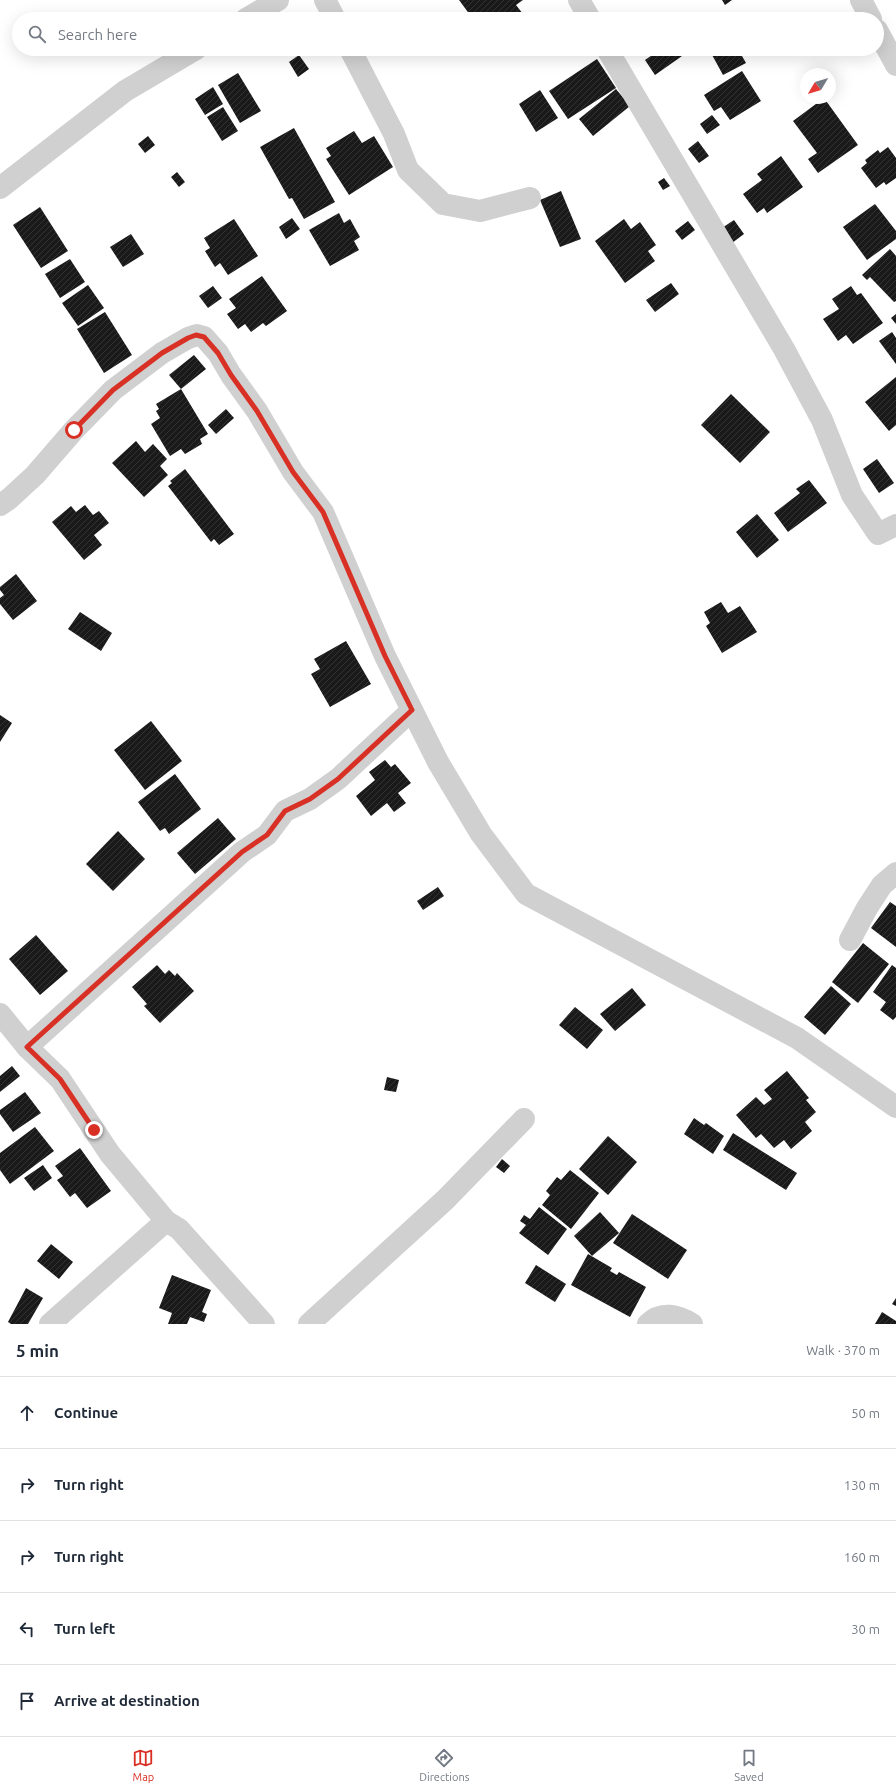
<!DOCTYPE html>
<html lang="en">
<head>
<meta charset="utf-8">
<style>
  :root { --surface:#fff; --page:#f2f2f3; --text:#1f2937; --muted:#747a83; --line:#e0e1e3; --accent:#d93025 }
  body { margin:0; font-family:Ubuntu,sans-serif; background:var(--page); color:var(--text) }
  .compass { position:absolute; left:800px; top:68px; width:36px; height:36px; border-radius:50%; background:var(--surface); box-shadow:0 4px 16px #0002; rotate:232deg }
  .stop { position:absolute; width:12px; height:12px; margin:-9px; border:3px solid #d93025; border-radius:50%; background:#fff }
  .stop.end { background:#d93025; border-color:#fff; box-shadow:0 1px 4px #0008 }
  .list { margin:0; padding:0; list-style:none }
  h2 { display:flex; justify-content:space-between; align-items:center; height:52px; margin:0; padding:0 16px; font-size:17px }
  h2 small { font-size:13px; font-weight:400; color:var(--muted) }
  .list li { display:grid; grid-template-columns:26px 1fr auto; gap:12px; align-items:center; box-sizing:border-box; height:72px; padding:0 16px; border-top:1px solid var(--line) }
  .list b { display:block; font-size:15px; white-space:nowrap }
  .list em { font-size:13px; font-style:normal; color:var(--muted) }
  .icon { flex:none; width:22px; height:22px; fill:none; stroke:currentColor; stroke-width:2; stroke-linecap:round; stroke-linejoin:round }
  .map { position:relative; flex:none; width:896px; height:1324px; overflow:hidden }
  .search { position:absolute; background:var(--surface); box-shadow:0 4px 16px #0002; left:12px; right:12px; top:12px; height:44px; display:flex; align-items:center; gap:10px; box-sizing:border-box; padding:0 14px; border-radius:22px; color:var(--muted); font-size:15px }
  .sheet { height:412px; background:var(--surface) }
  nav { display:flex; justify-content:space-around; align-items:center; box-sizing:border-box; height:56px; border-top:1px solid var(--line); background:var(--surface); font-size:11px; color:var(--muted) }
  nav a { display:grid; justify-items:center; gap:2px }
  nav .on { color:var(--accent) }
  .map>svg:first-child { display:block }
  .building { fill:url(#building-hatch) }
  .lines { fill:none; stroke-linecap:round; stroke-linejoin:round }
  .minor { stroke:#d0d0d0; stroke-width:22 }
  .route { stroke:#d93025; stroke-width:5 }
</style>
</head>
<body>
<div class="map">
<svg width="896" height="1324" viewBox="0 0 896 1324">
  <defs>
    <pattern id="building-hatch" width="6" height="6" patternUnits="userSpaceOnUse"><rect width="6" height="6" fill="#1a1a1a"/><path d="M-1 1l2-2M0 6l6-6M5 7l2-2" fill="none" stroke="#333"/></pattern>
  </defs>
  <rect width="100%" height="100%" fill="#fff"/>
  <!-- building -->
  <g class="building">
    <polygon points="459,0 523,0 516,5 523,14 516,19 473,19"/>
    <polygon points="722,0 732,0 725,5"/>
    <polygon points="661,49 692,49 655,75 645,60"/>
    <polygon points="718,49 738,49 746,63 723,75 711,53"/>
    <polygon points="299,55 309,69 298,77 289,62"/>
    <polygon points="597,59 616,88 568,119 549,91"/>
    <polygon points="742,71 761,101 730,120 721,107 714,111 704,95"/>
    <polygon points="238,73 261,111 240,123 218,85"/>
    <polygon points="213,87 223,104 205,115 195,99"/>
    <polygon points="616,89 630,106 593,136 579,119"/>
    <polygon points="540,90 558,118 536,132 519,104"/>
    <polygon points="824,98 858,145 818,173 808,159 817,153 793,121"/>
    <polygon points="223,107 238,131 222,141 207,117"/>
    <polygon points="712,115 720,125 707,134 700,124"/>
    <polygon points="294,128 335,202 304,219 292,198 289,199 260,147"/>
    <polygon points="354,131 362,143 374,136 393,167 349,195 326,159 331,156 326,148"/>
    <polygon points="148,136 155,145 145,153 138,144"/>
    <polygon points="698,141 709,156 699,163 688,149"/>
    <polygon points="888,147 896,158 896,178 886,185 884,182 876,188 861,168 867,163 865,160 878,150 880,153"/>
    <polygon points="781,156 803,187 767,213 764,208 757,213 743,194 762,180 757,174"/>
    <polygon points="177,172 185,182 179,187 171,177"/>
    <polygon points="664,178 670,186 663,190 658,182"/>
    <polygon points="561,191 581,239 560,247 540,200"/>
    <polygon points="875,204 896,231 896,239 867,260 843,227"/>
    <polygon points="40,207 68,251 41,268 13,225"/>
    <polygon points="339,213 344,223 350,219 360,237 354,241 359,250 330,266 309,230"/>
    <polygon points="292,218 300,229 286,239 279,227"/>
    <polygon points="234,219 258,256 228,275 220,263 215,267 205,251 210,248 204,238"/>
    <polygon points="624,219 631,229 640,222 656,245 648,251 655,261 625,283 595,241"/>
    <polygon points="734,220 744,234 732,243 722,228"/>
    <polygon points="688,221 695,230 682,240 675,231"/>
    <polygon points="131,234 144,254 123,267 110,247"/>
    <polygon points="890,249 896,256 896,301 894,302 870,277 867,280 862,275"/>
    <polygon points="70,259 85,282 60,298 45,274"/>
    <polygon points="262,276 287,311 266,326 263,323 251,332 245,324 238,329 227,314 236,308 229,299"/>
    <polygon points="671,283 679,294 655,312 646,300"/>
    <polygon points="88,285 104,308 78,326 62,303"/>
    <polygon points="213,286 222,298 208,308 199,296"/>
    <polygon points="851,286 857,295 861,293 883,323 853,344 846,335 838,341 823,319 839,309 832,299"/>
    <polygon points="105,312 132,355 104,373 77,329"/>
    <polygon points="896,314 896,324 891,318"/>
    <polygon points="892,332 896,338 896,364 879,341"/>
    <polygon points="194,355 206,369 181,389 169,375"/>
    <polygon points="896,377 896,425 889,431 865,402"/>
    <polygon points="181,389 208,434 200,439 202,444 185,454 181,449 170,456 151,424 160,418 156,411 159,409 156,404"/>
    <polygon points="731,394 770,432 740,463 701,425"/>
    <polygon points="226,409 234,418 216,434 208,425"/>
    <polygon points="136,441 145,452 153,444 167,459 160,466 168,475 144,497 112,463"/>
    <polygon points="877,459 894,483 879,493 863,469"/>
    <polygon points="185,469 234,534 219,545 214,539 211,542 168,486 172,483 170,481"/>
    <polygon points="809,480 827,503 788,532 774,513 800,493 796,489"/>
    <polygon points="85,505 93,515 99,511 109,523 94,535 102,545 84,560 52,522 71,506 76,512"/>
    <polygon points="757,514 779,540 757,558 736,532"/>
    <polygon points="16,574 37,601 13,620 0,604 0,598 4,595 0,590 0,587"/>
    <polygon points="721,602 728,613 740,606 757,632 722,653 706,626 710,623 704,612"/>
    <polygon points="80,612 112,633 101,651 68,629"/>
    <polygon points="346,641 371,684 330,707 311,674 320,669 314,659"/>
    <polygon points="0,715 12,723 0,742"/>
    <polygon points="151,721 182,761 145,790 114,750"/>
    <polygon points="385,760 391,767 395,764 411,783 398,793 406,803 394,812 387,803 371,816 356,796 375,780 369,772"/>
    <polygon points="175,774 201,809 169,834 165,828 160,831 138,802"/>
    <polygon points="218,818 236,839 195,874 177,853"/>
    <polygon points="118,831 145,859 113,891 86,864"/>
    <polygon points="438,887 444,896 423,910 417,901"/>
    <polygon points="890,902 896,906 896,947 871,928"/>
    <polygon points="36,935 68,971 40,995 9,959"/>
    <polygon points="863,943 889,964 858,1003 832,982"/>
    <polygon points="157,965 165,974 169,970 175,976 177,973 194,991 160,1023 144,1006 147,1004 132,987"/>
    <polygon points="892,965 896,968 896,1017 893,1020 880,1010 886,1002 873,992"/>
    <polygon points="831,986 851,1004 825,1035 804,1017"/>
    <polygon points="632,988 646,1005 615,1031 600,1014"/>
    <polygon points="575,1007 603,1030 587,1049 559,1025"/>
    <polygon points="12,1066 20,1076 0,1092 0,1076"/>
    <polygon points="787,1071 809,1098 806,1100 816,1112 805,1122 812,1131 791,1149 784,1140 774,1148 761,1134 756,1138 736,1115 756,1097 764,1105 772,1099 764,1090"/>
    <polygon points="387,1077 399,1080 396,1092 384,1090"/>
    <polygon points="25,1092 41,1113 13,1132 0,1114 0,1110"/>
    <polygon points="694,1118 704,1125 706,1123 724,1136 713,1154 684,1134"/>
    <polygon points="35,1127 54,1151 10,1184 0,1170 0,1153"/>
    <polygon points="733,1133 797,1173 786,1190 723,1150"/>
    <polygon points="608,1136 637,1162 608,1195 579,1169"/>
    <polygon points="80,1148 111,1191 87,1208 75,1193 70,1197 57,1180 63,1176 55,1166"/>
    <polygon points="502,1159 510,1166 504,1173 496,1167"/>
    <polygon points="43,1165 52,1178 34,1191 24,1178"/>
    <polygon points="570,1170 599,1193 571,1229 542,1205 550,1195 546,1191 557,1177 561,1180"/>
    <polygon points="539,1207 567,1229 548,1255 519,1233 526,1225 520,1221 524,1215 530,1219"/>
    <polygon points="600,1212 619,1233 592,1256 574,1236"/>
    <polygon points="632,1214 687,1250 668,1279 613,1243"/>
    <polygon points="51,1244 73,1262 59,1279 37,1261"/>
    <polygon points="588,1254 612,1268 610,1271 617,1275 619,1272 646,1287 630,1317 571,1285"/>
    <polygon points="536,1265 566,1284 555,1302 525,1283"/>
    <polygon points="172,1275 211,1290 202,1312 207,1314 204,1322 190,1317 187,1324 168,1324 172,1313 159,1308"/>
    <polygon points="26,1288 43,1298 28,1324 11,1324 8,1322"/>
    <polygon points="896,1298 896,1306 892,1304"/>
    <polygon points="882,1312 896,1321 896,1324 875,1324"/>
  </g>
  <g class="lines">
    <!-- minor -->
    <g class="minor">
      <polyline points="325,0 335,19"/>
      <polyline points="579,0 590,19"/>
      <polyline points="861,0 871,19"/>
      <polyline points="246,19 278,0"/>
      <polyline points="877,30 896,65"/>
      <polyline points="350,49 394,134 408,170 443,204 480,211 530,198"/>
      <polyline points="607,49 784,349 822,420 852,495 878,534 896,525"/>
      <polyline points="0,188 125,91 196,49"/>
      <polyline points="0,505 9,499 35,475 74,430 113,390 162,353 188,338 197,335 204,337 218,353 231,375 257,411 293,472 323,512 385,656 438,762 481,834 526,894 797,1038 896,1107"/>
      <polyline points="850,940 867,908 882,885 896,873"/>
      <polyline points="0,1014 27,1047 60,1079 110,1154 166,1221 179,1229 264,1324"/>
      <polyline points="27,1047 242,852 267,835 285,811 310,799 338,779 412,710"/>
      <polyline points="50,1324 166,1221"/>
      <polyline points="309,1324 445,1200 524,1119"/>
      <path d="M 648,1324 C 661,1311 678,1315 692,1324"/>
    </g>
  </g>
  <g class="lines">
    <!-- route -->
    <polyline class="route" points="74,430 113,390 162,353 188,338 196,335 204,337 218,353 231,375 257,411 293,472 323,512 385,656 412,710 338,779 310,799 285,811 267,835 242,852 27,1047 60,1079 94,1130"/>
  </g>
</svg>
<svg class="compass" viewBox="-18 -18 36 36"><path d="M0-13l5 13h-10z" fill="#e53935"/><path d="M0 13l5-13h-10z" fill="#747a83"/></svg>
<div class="stop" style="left:74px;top:430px"></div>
<div class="stop end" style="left:94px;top:1130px"></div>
<div class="search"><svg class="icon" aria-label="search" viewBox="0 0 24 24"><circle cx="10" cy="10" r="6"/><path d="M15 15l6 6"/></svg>Search here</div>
</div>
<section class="sheet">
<h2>5 min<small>Walk · 370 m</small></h2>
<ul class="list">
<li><svg class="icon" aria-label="ahead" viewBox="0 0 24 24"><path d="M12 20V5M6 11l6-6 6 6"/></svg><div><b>Continue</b></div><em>50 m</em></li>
<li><svg class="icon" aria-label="right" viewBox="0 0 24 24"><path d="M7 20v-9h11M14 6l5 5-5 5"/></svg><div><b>Turn right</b></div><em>130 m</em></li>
<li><svg class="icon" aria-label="right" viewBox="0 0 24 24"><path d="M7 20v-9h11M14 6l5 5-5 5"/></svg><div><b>Turn right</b></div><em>160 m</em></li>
<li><svg class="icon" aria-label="left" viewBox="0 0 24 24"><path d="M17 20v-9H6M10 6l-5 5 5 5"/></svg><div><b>Turn left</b></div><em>30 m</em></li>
<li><svg class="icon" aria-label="arrive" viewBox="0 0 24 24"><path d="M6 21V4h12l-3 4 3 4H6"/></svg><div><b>Arrive at destination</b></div></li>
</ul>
</section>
<nav>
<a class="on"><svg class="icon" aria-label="map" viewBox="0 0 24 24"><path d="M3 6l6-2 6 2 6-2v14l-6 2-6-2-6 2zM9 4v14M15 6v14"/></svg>Map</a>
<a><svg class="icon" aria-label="directions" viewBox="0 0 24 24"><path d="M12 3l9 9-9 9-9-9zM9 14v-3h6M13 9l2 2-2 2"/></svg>Directions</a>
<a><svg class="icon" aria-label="saved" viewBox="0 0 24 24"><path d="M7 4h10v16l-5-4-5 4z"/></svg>Saved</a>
</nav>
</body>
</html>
